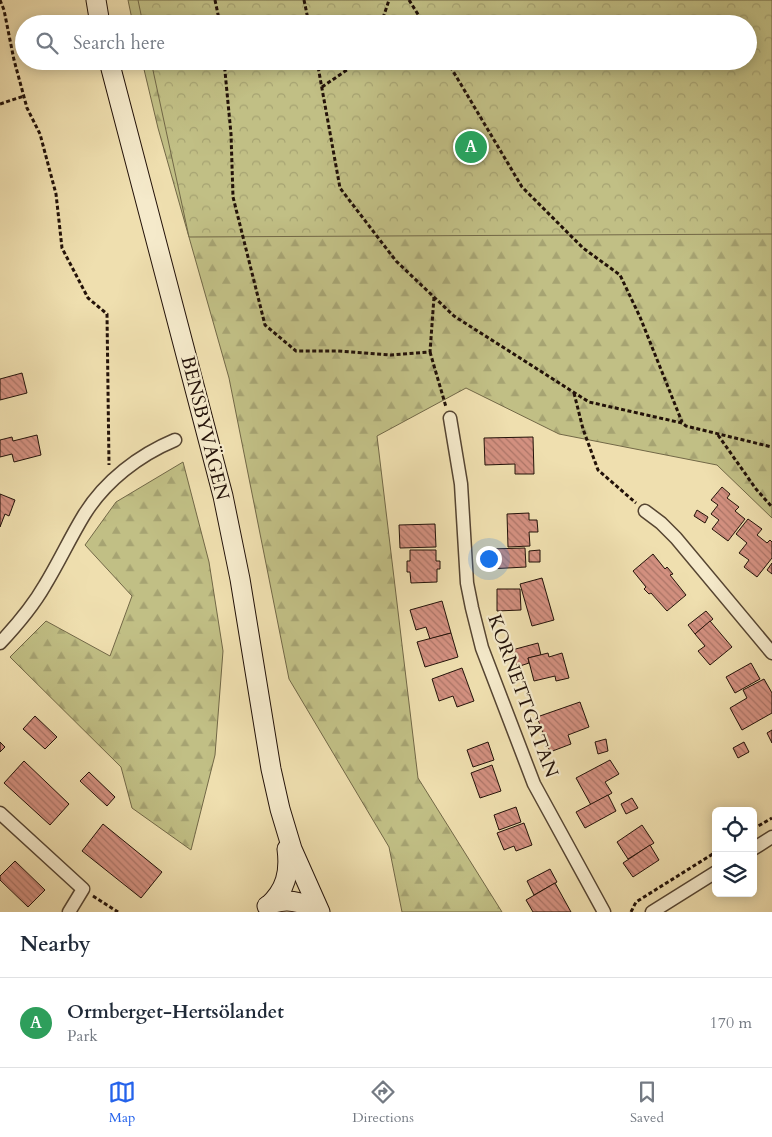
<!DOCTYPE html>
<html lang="en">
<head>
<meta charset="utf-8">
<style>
  :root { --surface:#fff; --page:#f2f2f3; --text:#1f2937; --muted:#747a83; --line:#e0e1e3; --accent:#2563eb }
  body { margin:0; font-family:Cardo,serif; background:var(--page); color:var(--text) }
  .controls { position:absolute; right:15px; bottom:15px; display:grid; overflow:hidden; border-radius:8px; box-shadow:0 2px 12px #0003 }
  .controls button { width:45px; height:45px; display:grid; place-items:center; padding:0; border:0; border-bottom:1px solid var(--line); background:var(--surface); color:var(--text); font:25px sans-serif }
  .you { position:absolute; left:488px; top:558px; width:18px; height:18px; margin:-12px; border:4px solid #fff; border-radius:50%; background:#1a73e8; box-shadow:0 0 0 8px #1a73e833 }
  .badge { display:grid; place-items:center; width:32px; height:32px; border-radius:50%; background:var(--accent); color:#fff; font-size:16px; font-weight:700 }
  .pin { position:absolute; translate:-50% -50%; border:2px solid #fff; box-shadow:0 1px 5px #0006 }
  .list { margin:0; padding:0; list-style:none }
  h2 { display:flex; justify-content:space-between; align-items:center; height:65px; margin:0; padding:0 20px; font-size:21px }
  h2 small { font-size:16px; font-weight:400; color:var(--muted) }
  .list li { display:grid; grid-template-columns:32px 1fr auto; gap:15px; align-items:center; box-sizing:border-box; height:90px; padding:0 20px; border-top:1px solid var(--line) }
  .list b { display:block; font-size:19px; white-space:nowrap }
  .list p { margin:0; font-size:16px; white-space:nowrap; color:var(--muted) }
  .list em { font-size:16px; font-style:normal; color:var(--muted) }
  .icon { flex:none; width:28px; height:28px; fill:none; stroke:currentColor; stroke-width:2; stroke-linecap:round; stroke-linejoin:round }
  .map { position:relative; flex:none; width:772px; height:912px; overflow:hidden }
  .search { position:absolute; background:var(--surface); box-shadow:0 2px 12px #0003; left:15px; right:15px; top:15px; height:55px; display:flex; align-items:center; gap:12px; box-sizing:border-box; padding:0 18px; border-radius:28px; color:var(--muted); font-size:19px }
  .sheet { height:155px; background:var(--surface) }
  nav { display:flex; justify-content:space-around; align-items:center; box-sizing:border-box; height:70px; border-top:1px solid var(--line); background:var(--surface); font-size:14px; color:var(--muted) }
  nav a { display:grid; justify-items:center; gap:2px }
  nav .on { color:var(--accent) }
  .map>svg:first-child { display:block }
  .forest { fill:url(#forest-firs); stroke:#726847 }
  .park { fill:url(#park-crowns); stroke:#726847 }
  .building { fill:url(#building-back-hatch); stroke:#231209 }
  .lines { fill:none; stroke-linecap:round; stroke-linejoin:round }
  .street-casing { stroke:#564532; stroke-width:15 }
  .secondary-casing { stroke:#231209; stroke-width:21 }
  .path { stroke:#231209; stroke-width:3; stroke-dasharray:4 2.5; stroke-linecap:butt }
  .street { stroke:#f5eacb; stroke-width:12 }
  .secondary { stroke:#f5eacb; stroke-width:19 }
  .labels { text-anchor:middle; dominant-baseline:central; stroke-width:4.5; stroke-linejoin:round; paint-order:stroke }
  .street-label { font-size:19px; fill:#231209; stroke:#f5eacb }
</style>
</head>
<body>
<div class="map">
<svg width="772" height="912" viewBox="0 0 772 912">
  <defs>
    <pattern id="forest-firs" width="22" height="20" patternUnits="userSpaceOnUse" patternTransform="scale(1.25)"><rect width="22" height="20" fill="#c1bf85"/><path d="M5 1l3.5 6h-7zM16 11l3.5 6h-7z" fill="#a6a372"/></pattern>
    <pattern id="park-crowns" width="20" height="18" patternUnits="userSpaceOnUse" patternTransform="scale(1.25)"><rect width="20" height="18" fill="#c1bf85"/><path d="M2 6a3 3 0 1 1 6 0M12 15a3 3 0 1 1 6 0" fill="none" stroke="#a6a372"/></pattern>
    <pattern id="building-back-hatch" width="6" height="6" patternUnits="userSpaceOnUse" patternTransform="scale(1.25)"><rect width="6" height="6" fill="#d49181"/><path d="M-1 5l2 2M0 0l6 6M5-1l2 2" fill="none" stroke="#ac7568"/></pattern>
  </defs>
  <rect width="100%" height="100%" fill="#efdfaf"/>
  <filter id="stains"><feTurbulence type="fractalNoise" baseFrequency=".004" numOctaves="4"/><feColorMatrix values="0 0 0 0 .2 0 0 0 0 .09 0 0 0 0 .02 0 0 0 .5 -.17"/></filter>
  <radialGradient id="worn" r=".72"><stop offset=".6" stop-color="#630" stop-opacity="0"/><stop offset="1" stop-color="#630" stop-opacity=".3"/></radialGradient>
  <!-- forest -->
  <g class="forest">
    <polygon points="128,0 772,0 772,518 717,465 559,434 466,388 377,436 418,778 502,912 402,912 389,847 289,679 229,378 158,128 142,61 748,61 748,24 133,24"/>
    <polygon points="183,462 209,562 223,651 215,755 191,850 132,808 121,767 10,657 46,621 110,656 132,596 85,545 116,502"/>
  </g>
  <!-- park -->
  <polygon class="park" points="138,0 772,0 772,234 189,237 151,61 748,61 748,24 143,24"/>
  <!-- building -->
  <g class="building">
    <polygon points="22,373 27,393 0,400 0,379"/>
    <polygon points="37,435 41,455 14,462 12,454 0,457 0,440 12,437 13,441"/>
    <polygon points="533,437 534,474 515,474 515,464 485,465 484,438"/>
    <polygon points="722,487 730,494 727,498 739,507 735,511 745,519 728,541 712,529 719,520 711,514 718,505 711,500"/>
    <polygon points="0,494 15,500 9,516 5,514 0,527"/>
    <polygon points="697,510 708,517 705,523 694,516"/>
    <polygon points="529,513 529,520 537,520 538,532 529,532 530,546 508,547 507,514"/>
    <polygon points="748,519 762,529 757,535 767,543 770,540 772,542 772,558 757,577 744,567 749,560 739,553 747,543 736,534"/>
    <polygon points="435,524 436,547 400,548 399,525"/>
    <polygon points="525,548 526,567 489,569 489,549"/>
    <polygon points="410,550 436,550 436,561 440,561 440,569 437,569 437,582 411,583 410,572 407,572 407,561 410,561"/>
    <polygon points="540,550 540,562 529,562 529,551"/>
    <polygon points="653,554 665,569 667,567 673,574 670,575 686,595 667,611 651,593 649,594 644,589 646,587 633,571"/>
    <polygon points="772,563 772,574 767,570"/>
    <polygon points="542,578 554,620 532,626 520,584"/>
    <polygon points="497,589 520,589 521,610 497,611"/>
    <polygon points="442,601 451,633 430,639 426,627 416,630 410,610"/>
    <polygon points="706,611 713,619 695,634 688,625"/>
    <polygon points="710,621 732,647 710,665 698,651 705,646 695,634"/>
    <polygon points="451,633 458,657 425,667 417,642"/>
    <polygon points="538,643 541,655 528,658 529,663 517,667 512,650"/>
    <polygon points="548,653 549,657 562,653 569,678 556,681 555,676 534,681 528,658"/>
    <polygon points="751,663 760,679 735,693 726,677"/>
    <polygon points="462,668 474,701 457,707 453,696 439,701 432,679"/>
    <polygon points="764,679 772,693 772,713 742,730 730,708 747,698 743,690"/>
    <polygon points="580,702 589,727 568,735 571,744 550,752 537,717"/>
    <polygon points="35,716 57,737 45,749 23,729"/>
    <polygon points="772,730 772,743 767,733"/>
    <polygon points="606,739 608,751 598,754 595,742"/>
    <polygon points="0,742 5,747 0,752"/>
    <polygon points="488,742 494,760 473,767 467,750"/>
    <polygon points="744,742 749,752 738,758 733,748"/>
    <polygon points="610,760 619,774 605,782 612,793 591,805 576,778"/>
    <polygon points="24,761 69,804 50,825 4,783"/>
    <polygon points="492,765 501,791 480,798 471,773"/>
    <polygon points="89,772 115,797 107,806 80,781"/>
    <polygon points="608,795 616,811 585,828 576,812"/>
    <polygon points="632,798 638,808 626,814 621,804"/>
    <polygon points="516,807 521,822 499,830 494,815"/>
    <polygon points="524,823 532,845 516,851 514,846 504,850 497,833"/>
    <polygon points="103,824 162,872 141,898 82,851"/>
    <polygon points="642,825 654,843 628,859 617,842"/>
    <polygon points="650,845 659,860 633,877 623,863"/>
    <polygon points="15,861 45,890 28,907 0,880 0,876"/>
    <polygon points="550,869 557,882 534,895 527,881"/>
    <polygon points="555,883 571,912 533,912 526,900"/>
  </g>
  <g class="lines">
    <defs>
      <g id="street">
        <polyline points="450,418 461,484 467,583 472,608 482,648 534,784 604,912"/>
        <polyline points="645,511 661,523 676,538 772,653"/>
        <path d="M 0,643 C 16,626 33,606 45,585 C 59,562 70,538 84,515 C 105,481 139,455 175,440"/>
        <polyline points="0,813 83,889 69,912"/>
        <polyline points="753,849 772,837"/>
        <polyline points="652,912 716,872"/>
      </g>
      <g id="secondary">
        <polyline points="96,0 100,24"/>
        <polyline points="109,61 223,496 240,579 271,769 280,809 292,849 320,912"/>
        <path d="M 267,906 C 284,897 302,901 317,912"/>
        <path d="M 268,906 C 286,890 290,872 287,849"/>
      </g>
    </defs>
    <!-- street casing -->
    <use href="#street" class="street-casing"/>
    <!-- secondary casing -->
    <use href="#secondary" class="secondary-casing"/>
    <!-- path -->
    <g class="path">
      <polyline points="0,0 4,10 14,60 27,108 40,134 56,194 62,248 88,298 107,314 109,465"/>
      <polyline points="215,0 220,24"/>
      <polyline points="304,0 309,24"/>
      <polyline points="409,0 424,24"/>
      <polyline points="381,24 389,0"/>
      <polyline points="224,61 231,134 233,197 265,325 296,351 338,351 391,355 430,352 434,297"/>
      <polyline points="317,61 340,188 396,261 454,316 589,402 682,423 686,426 772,447"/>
      <polyline points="447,61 522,187 583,248 620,275 640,317 682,422"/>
      <polyline points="322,87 360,61"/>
      <polyline points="0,104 24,96"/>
      <polyline points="430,352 446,407"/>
      <polyline points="574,393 583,429 598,470 636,503"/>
      <polyline points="718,435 756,489 772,507"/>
      <polyline points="753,829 772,818"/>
      <polyline points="93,896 118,912"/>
      <polyline points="631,912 636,902 716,852"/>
    </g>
    <!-- street -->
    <use href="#street" class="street"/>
    <!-- secondary -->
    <use href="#secondary" class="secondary"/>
  </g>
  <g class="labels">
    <!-- street labels -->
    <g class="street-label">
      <text transform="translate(205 428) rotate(76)">BENSBYVÄGEN</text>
      <text transform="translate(523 696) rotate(70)">KORNETTGATAN</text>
    </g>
  </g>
  <rect width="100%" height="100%" filter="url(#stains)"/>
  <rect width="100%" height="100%" fill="url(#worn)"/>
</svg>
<div class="controls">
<button><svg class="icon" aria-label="locate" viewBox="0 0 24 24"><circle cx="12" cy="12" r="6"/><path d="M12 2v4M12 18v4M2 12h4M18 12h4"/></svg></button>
<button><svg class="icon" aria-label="layers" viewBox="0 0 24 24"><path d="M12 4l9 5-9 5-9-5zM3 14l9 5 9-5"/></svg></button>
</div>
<div class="you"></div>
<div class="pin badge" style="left:471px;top:147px;background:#2e9e5b">A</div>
<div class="search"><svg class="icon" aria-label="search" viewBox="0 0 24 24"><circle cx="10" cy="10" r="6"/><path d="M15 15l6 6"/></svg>Search here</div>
</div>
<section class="sheet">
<h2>Nearby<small></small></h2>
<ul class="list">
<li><span class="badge" style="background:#2e9e5b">A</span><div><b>Ormberget-Hertsölandet</b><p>Park</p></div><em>170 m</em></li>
</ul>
</section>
<nav>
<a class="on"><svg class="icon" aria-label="map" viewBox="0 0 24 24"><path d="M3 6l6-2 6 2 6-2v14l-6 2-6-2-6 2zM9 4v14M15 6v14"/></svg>Map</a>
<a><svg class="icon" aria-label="directions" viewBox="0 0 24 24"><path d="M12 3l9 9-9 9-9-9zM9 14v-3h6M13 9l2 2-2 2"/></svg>Directions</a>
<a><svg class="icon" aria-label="saved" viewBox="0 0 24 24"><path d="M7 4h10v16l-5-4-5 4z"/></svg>Saved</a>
</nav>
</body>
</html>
